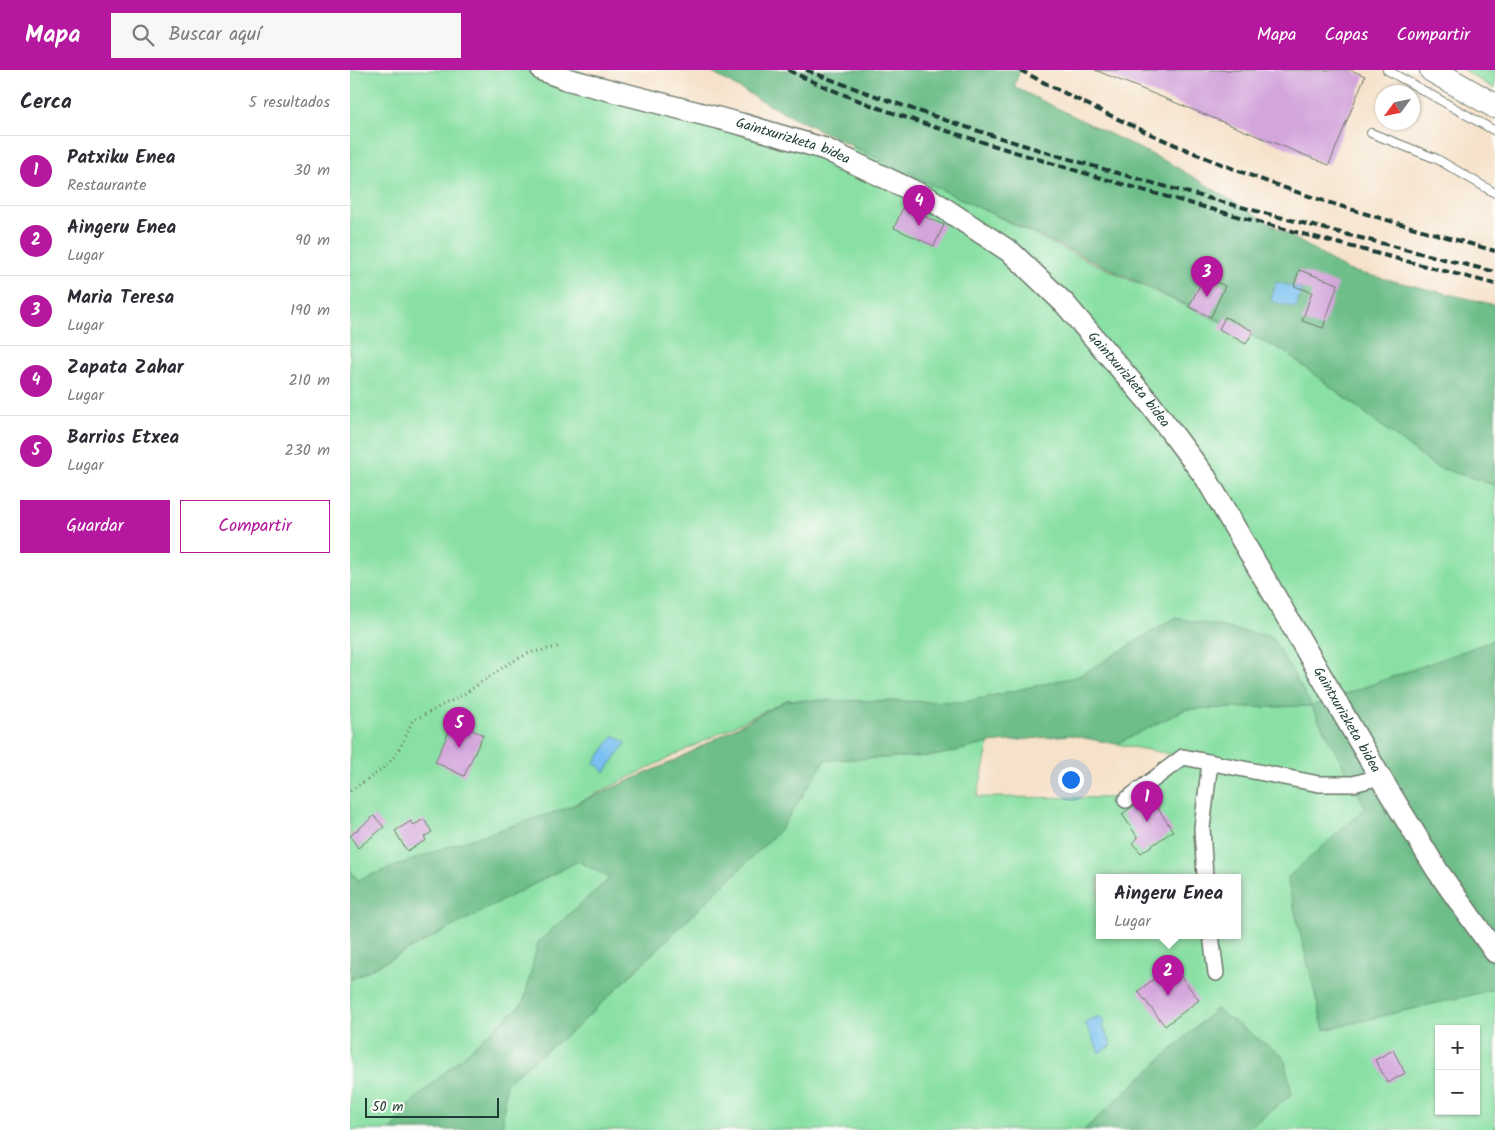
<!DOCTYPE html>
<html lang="es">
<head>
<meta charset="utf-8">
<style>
  :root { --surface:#fff; --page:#f7f7f7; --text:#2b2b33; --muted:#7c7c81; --line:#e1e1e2; --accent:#b5179e }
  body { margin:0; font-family:Kalam,sans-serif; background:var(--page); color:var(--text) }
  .controls { position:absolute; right:15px; bottom:15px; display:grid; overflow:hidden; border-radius:0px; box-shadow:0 1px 4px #0004 }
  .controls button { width:45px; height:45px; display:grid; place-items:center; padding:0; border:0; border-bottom:1px solid var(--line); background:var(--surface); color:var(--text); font:25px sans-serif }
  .compass { position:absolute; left:1025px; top:15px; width:45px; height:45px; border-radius:50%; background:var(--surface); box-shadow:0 1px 4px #0004; rotate:237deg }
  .scale { position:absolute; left:15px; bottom:12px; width:134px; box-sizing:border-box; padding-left:5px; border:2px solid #1f3d34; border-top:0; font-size:14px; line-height:18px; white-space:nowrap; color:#1f3d34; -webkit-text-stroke:4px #fdfcf7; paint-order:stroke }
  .you { position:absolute; left:720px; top:709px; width:18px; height:18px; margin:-12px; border:4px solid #fff; border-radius:50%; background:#1a73e8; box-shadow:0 0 0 8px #1a73e833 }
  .badge { display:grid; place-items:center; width:32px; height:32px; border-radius:50%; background:var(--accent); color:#fff; font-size:16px; font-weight:700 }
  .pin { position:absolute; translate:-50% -41px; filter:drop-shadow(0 1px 2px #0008) }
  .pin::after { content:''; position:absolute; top:26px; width:18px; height:15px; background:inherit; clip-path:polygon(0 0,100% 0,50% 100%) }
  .popup { position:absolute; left:746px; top:804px; width:145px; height:65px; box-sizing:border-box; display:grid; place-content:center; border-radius:0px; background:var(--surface); filter:drop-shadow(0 1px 4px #0005); font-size:16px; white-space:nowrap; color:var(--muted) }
  .popup b { font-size:19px; color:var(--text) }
  .popup::after { content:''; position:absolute; left:50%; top:100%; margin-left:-10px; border:10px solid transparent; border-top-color:var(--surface) }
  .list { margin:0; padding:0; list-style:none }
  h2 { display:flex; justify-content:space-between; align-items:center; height:65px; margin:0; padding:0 20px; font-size:21px }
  h2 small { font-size:16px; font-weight:400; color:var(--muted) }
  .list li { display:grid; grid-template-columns:32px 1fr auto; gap:15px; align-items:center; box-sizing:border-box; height:70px; padding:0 20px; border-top:1px solid var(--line) }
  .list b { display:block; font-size:19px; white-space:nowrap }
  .list p { margin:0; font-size:16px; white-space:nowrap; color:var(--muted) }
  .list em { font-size:16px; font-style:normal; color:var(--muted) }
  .actions { display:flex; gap:10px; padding:15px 20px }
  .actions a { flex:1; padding:11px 0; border:1px solid var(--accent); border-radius:0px; text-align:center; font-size:18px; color:var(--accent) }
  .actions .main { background:var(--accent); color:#fff }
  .icon { flex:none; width:28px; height:28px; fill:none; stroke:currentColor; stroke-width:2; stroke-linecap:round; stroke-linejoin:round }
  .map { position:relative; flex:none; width:1145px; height:1060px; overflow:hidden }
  header { display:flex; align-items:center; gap:30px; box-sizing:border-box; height:70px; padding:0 25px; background:var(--accent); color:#fff }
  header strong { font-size:24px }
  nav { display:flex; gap:28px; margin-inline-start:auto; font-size:18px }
  .search { width:350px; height:45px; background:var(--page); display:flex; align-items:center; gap:12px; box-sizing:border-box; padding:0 18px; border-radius:0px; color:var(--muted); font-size:19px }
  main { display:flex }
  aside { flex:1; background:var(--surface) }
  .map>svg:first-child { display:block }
  .green { fill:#89e0a4; stroke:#548e6c; fill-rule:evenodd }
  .forest { fill:#6ebe8a; stroke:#467e5f }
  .water { fill:#78c0f1; stroke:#4c7e92 }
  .building { fill:#d3a5db }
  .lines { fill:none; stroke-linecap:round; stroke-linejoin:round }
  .service-casing { stroke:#6a7769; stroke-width:10 }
  .minor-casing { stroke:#6a7769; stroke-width:18 }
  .secondary-casing { stroke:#6a7769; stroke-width:24 }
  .primary-casing { stroke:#6a7769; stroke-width:26 }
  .path { stroke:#6a7769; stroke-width:3; stroke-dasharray:1 4; stroke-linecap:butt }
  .service { stroke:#fff; stroke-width:8 }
  .minor { stroke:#fff; stroke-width:15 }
  .secondary { stroke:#fff; stroke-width:21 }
  .primary { stroke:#fff; stroke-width:24 }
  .rail { stroke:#1f3d34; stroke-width:4; stroke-dasharray:8 4; stroke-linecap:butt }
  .labels { text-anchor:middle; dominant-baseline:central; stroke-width:4; stroke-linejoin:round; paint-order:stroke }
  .street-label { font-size:14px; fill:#1f3d34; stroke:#fdfcf7 }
</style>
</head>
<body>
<header>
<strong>Mapa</strong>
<div class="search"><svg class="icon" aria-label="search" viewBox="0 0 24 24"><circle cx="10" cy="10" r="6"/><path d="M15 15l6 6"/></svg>Buscar aquí</div>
<nav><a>Mapa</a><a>Capas</a><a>Compartir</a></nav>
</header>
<main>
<aside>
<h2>Cerca<small>5 resultados</small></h2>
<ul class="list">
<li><span class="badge">1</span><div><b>Patxiku Enea</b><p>Restaurante</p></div><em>30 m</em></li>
<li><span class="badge">2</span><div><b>Aingeru Enea</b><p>Lugar</p></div><em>90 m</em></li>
<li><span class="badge">3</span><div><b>Maria Teresa</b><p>Lugar</p></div><em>190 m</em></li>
<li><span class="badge">4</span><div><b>Zapata Zahar</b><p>Lugar</p></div><em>210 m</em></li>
<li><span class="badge">5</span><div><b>Barrios Etxea</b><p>Lugar</p></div><em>230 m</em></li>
</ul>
<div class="actions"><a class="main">Guardar</a><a>Compartir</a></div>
</aside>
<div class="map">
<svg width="1145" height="1060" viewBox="0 0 1145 1060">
  <rect width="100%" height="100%" fill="#fdfcf7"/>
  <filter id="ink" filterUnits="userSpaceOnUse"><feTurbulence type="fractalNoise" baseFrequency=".02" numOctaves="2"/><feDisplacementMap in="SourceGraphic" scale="10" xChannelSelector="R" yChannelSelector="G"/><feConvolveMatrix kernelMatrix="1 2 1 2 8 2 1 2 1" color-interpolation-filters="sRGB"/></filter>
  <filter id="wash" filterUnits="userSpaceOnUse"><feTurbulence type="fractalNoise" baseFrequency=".0096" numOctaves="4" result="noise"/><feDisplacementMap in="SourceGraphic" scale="20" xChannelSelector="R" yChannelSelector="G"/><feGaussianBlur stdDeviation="1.12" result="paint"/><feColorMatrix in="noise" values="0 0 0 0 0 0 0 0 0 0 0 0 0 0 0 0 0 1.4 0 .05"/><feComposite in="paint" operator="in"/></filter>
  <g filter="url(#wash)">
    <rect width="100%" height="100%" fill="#f6e2cb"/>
    <!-- green -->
    <g class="green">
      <path d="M 0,0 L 227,0 L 343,51 L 495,90 L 503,76 L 728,186 L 934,281 L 1084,396 L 1145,415 L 1145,570 L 962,636 L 1016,738 L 937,809 L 974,960 L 1145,919 L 1145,1060 L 896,1060 L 942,1024 L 866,939 L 734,1060 L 152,1060 L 156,1012 L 228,956 L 431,759 L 475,690 L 584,686 L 639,673 L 627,727 L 767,728 L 825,685 L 766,674 L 836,639 L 961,636 L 922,567 L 825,548 L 729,606 L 615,632 L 437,630 L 217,738 L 8,810 L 0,800 ZM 749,807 L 887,807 L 887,865 L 749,865 ZM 1089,959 L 1126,959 L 1126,1041 L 1089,1041 Z"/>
      <polygon points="1113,0 1145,0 1145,19"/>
      <polygon points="228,791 260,808 188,872 174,932 64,1030 42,1060 0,1060 0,910"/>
    </g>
    <!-- forest -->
    <g class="forest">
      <polygon points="357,0 670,0 664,17 823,95 997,200 1145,235 1145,415 1084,396 934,281 554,102 419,35"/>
      <polygon points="825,548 922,567 962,636 1145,570 1145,919 974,960 937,808 1016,738 961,636 836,639 766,674 719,665 639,673 584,686 475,690 431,759 228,956 156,1012 152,1060 42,1060 64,1030 174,932 188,872 260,808 228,791 0,910 0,800 8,810 94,778 217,738 326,690 437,630 615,632 729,606"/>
      <polygon points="866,939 934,987 942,1024 896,1060 734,1060"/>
    </g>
    <!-- water -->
    <g class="water">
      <polygon points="926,212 952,219 946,238 921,231"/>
      <polygon points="264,665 276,673 255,702 244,693"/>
      <polygon points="749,946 755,952 752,954 762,976 749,982 735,952"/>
    </g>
    <g id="blocks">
      <!-- building -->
      <g class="building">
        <polygon points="745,0 1001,0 1015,6 979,95"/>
        <polygon points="553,137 594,155 584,176 544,158"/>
        <polygon points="949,200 988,214 973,258 952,251 962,222 944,216"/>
        <polygon points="854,206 875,216 861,247 839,237"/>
        <polygon points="875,247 903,261 896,274 869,259"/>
        <polygon points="104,651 133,665 114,706 85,692"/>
        <polygon points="799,725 823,761 791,783 782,773 788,768 772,744"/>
        <polygon points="24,746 34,757 8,778 0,766"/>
        <polygon points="74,749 82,762 74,767 76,770 57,781 45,761 61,751 64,755"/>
        <polygon points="822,895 849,930 815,956 788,921"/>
        <polygon points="1043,980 1055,1003 1038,1013 1025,990"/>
      </g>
    </g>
  </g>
  <g filter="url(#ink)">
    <use href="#blocks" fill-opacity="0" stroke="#6a7769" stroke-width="1"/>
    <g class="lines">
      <defs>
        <g id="service">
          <polyline points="1037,0 1145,61"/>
          <polyline points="1021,63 1087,89 1145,123"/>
        </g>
        <g id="minor">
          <polyline points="776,730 833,687 969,714 1003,714 1030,707"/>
          <polyline points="855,807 852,758 860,692"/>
          <polyline points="861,865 866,903"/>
        </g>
        <g id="secondary">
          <path id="s1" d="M 192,0 L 216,9 L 391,54 L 475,79 L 580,129 L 662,183 L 715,234 L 798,331 L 856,408 L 1030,707 L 1087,800 L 1145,882"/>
        </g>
        <polyline id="primary" points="1082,0 1145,36"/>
      </defs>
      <!-- service casing -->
      <use href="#service" class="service-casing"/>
      <!-- minor casing -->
      <use href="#minor" class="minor-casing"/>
      <!-- secondary casing -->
      <use href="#secondary" class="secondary-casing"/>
      <!-- primary casing -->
      <use href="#primary" class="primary-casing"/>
      <!-- path -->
      <path class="path" d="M 0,721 C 37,696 45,695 62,651 L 114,624 L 158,594 L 179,583 L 208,577"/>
      <!-- service -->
      <use href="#service" class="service"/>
      <!-- minor -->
      <use href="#minor" class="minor"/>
      <!-- secondary -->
      <use href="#secondary" class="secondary"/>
      <!-- primary -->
      <use href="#primary" class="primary"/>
      <!-- rail -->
      <g class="rail">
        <path d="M 438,0 C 520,40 608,64 694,91 C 843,136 994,175 1145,214"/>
        <path d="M 456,0 C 680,87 913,143 1145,202"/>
        <path d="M 670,0 C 757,46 848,88 941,120 C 1008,143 1077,161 1145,181"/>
      </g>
    </g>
  </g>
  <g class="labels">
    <!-- street labels -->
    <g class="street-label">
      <text stroke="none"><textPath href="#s1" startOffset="261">Gaintxurizketa bidea</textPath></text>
      <text stroke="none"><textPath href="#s1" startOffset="681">Gaintxurizketa bidea</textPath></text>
      <text stroke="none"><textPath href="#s1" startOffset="1086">Gaintxurizketa bidea</textPath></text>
    </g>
  </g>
</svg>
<div class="controls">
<button>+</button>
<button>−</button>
</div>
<svg class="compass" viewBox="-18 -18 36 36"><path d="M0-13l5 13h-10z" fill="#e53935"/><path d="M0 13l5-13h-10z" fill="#7c7c81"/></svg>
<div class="scale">50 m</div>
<div class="you"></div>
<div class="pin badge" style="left:797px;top:752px">1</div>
<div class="pin badge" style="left:818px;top:926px">2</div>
<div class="popup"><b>Aingeru Enea</b>Lugar</div>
<div class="pin badge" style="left:857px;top:227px">3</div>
<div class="pin badge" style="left:569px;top:156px">4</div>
<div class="pin badge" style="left:109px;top:678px">5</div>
</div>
</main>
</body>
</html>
